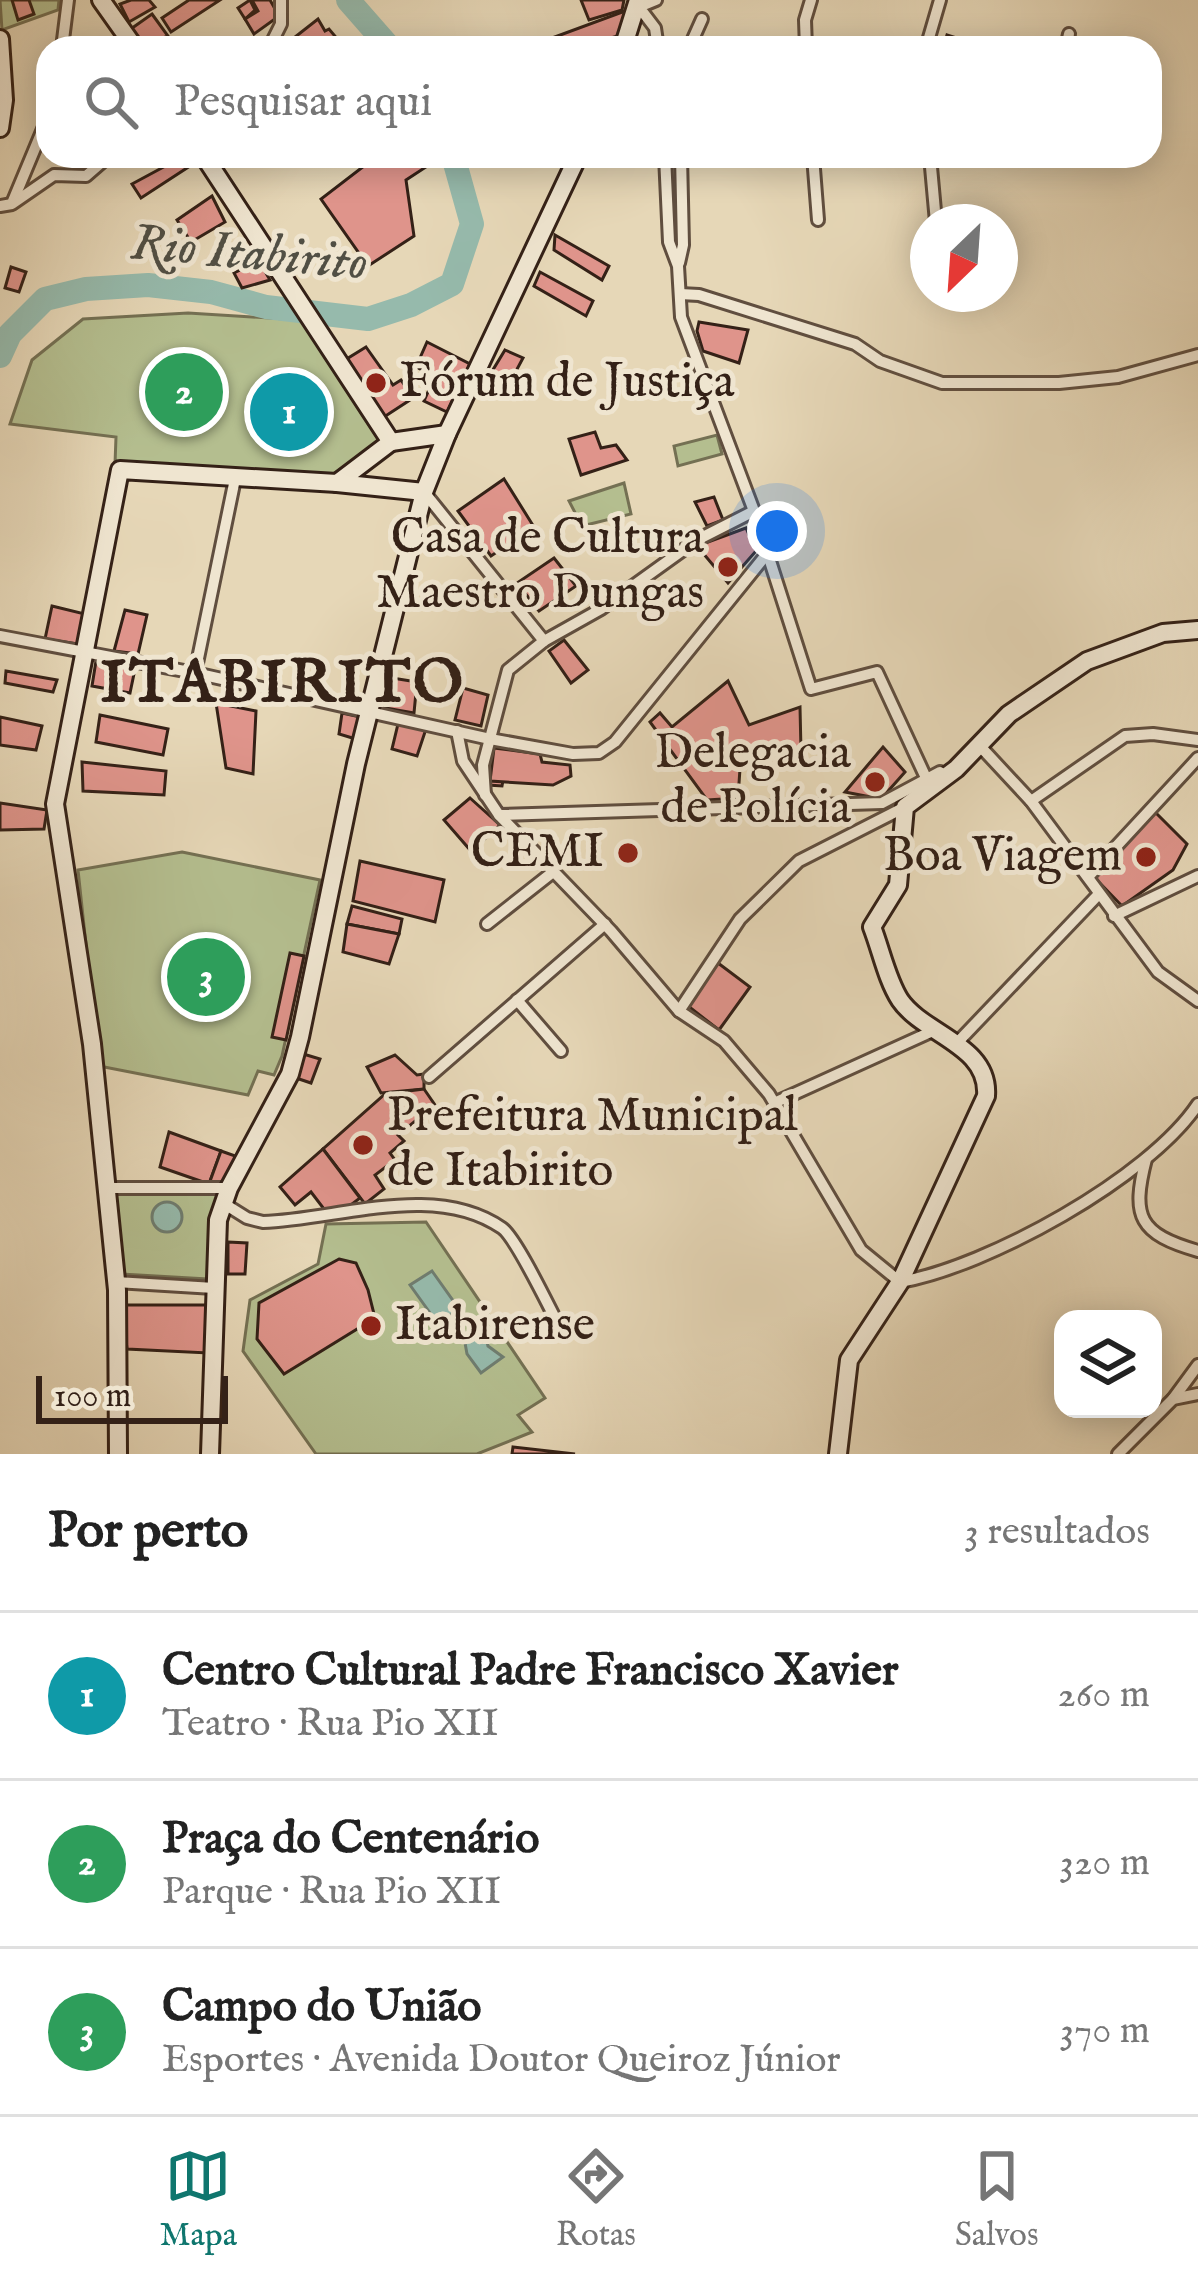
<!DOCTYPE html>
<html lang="pt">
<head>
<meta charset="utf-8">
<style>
  :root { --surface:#fff; --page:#f2f2f2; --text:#222; --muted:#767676; --line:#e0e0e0; --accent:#0f766e }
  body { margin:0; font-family:"IM FELL English",serif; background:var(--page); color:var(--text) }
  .controls { position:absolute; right:36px; bottom:36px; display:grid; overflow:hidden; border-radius:24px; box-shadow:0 6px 30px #0003 }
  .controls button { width:108px; height:108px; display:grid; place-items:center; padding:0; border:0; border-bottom:3px solid var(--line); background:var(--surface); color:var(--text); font:60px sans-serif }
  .compass { position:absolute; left:910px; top:204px; width:108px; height:108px; border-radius:50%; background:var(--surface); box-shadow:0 6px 30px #0003; rotate:205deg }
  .scale { position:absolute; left:36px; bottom:30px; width:192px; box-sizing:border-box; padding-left:12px; border:6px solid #342117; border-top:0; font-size:33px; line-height:42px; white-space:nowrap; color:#342117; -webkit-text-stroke:9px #efe5d0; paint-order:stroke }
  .you { position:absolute; left:777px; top:531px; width:42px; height:42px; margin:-30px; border:9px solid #fff; border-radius:50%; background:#1a73e8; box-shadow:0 0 0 18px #1a73e833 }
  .badge { display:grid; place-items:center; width:78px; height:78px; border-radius:50%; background:var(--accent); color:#fff; font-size:39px; font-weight:700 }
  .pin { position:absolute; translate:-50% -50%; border:6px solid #fff; box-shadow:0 3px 12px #0006 }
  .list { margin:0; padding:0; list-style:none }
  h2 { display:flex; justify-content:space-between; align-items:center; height:156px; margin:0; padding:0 48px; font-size:51px }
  h2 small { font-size:39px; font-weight:400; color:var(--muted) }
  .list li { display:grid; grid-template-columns:78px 1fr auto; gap:36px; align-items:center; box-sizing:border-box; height:168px; padding:0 48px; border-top:3px solid var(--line) }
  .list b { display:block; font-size:45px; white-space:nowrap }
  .list p { margin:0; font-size:39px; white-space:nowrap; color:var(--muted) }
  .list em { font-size:39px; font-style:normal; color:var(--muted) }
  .icon { flex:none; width:66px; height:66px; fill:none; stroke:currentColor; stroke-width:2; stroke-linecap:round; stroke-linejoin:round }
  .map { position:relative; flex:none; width:1198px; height:1454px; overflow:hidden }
  .search { position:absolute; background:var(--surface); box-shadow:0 6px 30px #0003; left:36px; right:36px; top:36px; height:132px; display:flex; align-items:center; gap:30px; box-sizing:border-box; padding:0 42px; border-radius:36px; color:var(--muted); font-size:45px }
  .sheet { height:660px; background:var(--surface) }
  nav { display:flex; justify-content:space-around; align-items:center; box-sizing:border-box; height:168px; border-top:3px solid var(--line); background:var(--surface); font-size:33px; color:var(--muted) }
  nav a { display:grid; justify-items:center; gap:6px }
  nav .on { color:var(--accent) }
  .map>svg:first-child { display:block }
  .green { fill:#b4be8f; stroke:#747053; stroke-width:3 }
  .water { fill:#96baac; stroke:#6f7d70; stroke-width:3 }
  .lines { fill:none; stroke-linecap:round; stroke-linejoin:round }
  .river { stroke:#96baac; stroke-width:24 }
  .building { fill:#df948b; stroke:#342117; stroke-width:3 }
  .street-casing { stroke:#604e3f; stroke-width:16 }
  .secondary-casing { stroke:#342117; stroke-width:22 }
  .street { stroke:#efe5d0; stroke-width:10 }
  .secondary { stroke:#efe5d0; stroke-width:16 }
  .poi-dot { fill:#8f2418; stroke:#efe5d0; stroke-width:4.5 }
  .labels { text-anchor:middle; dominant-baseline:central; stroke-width:10; stroke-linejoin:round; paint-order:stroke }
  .poi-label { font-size:48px; fill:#342117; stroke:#efe5d0; text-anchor:end }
  .water-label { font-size:51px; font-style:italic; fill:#514f44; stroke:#efe5d0 }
  .district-label { font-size:60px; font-weight:bold; letter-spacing:3px; fill:#342117; stroke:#efe5d0 }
</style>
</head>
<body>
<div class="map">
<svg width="1198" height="1454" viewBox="0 0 1198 1454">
  <rect width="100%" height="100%" fill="#e6d7b7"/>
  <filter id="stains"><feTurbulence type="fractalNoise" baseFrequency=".00167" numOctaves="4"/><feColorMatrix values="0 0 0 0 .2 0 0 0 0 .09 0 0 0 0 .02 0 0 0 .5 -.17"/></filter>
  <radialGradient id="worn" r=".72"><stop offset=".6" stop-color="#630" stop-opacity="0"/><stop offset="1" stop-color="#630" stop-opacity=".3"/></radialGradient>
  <!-- green -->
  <g class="green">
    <polygon points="0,0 59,0 58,10 2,30"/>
    <polygon points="188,313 301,320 380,442 332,475 115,464 116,437 10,424 32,360 83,319"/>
    <polygon points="717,435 722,454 678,466 674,446"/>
    <polygon points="624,483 631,514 582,526 569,501"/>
    <polygon points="182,852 320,880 282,1056 274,1075 258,1071 248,1095 99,1066 78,870"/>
    <polygon points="112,1190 219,1190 208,1279 121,1274"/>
    <polygon points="426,1222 545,1398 518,1415 532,1432 477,1454 316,1454 243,1351 250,1300 318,1264 326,1224"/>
  </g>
  <!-- water -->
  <g class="water">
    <circle cx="167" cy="1217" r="15"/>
    <polygon points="432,1271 459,1309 438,1324 410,1285"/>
    <polygon points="484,1329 488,1346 503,1357 481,1373 467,1354 465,1343 475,1331"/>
  </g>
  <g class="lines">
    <!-- river -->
    <g class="river">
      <polyline points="348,0 390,48"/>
      <polyline points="0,356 10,334 45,299 86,289 148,285 211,292 266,307 368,319 411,305 452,284 472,224 453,156"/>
    </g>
  </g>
  <!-- building -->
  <g class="building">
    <polygon points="12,0 29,0 34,14 18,20"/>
    <polygon points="131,0 149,0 155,7 129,22 120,4"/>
    <polygon points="189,0 220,0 171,32 162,18"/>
    <polygon points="250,0 255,10 245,19 238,8"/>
    <polygon points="252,0 270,0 279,16 254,34 245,19 258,11"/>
    <polygon points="581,0 624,0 622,10 589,20"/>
    <polygon points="625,11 621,35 577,48 525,48"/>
    <polygon points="152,14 168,36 139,48 128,31"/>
    <polygon points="318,19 325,31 329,29 345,48 281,48"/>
    <polygon points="947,35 972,43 970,48 943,48"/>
    <polygon points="184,156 193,164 141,198 132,184"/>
    <polygon points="377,156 426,156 432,163 406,180 414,236 368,266 321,199"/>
    <polygon points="212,196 225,222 191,242 177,220"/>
    <polygon points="555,235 609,266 602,280 554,250"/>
    <polygon points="259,261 270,280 242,288 234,273"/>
    <polygon points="11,267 26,272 19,292 5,288"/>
    <polygon points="540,272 593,301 586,316 534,286"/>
    <polygon points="699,322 748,330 739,363 703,351 697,331"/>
    <polygon points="427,342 470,364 447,412 424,401 435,376 416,367"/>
    <polygon points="366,347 393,385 401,380 413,398 384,417 345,360"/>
    <polygon points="505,350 523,358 507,388 488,378"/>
    <polygon points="595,432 601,448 616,445 627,460 581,475 569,439"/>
    <polygon points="504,479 534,527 491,556 458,511"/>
    <polygon points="714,497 723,520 707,526 695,502"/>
    <polygon points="746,528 756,551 728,583 697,546"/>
    <polygon points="554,558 576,586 539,611 517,583"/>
    <polygon points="52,606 85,614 78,644 45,639"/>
    <polygon points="125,610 147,615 138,654 114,651"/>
    <polygon points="564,640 588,670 571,683 549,651"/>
    <polygon points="96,661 135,669 130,693 92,686"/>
    <polygon points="6,671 57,680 53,692 5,683"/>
    <polygon points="386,677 417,682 414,713 380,707"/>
    <polygon points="728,681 749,725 800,707 801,751 741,754 738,798 707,800 650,722 660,713 672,727"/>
    <polygon points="463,688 488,695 481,726 455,720"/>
    <polygon points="216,703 256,711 253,774 226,768"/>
    <polygon points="342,713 365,718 359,740 339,734"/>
    <polygon points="100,715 168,729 163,755 96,742"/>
    <polygon points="0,717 42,726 36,750 0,745"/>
    <polygon points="398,724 426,729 417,756 392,749"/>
    <polygon points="492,745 509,748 502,786 488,785 485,764"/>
    <polygon points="883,747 905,772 881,799 845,792"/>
    <polygon points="494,748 540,754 542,762 570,765 571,776 553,785 490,781"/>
    <polygon points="82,762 166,771 164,795 83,791"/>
    <polygon points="470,798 500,825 471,851 444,820"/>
    <polygon points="0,803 47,810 44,829 0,830"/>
    <polygon points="1154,811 1187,844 1173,870 1122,906 1094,877"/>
    <polygon points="360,861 444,880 435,922 353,901"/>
    <polygon points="352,906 402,919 399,934 347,924"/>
    <polygon points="347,924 399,934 389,964 343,952"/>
    <polygon points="290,953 304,956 286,1040 272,1037"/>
    <polygon points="718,963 750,987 719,1030 688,1006"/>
    <polygon points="300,1053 320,1059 311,1083 293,1077"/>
    <polygon points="395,1055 417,1075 424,1074 424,1089 381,1093 367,1067"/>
    <polygon points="424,1089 435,1105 398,1135 404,1141 390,1153 395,1160 375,1175 384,1189 365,1204 323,1149 385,1094"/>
    <polygon points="169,1132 221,1151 209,1184 160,1167"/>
    <polygon points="323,1149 360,1198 339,1214 334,1208 327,1213 311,1192 295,1205 280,1187"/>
    <polygon points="221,1151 241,1158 225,1185 209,1184"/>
    <polygon points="228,1242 247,1243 245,1274 228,1274"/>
    <polygon points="339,1259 356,1263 368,1290 375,1318 284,1374 257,1339 259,1303"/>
    <polygon points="122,1305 209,1305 208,1353 127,1349"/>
    <polygon points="513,1447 575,1454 512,1454"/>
  </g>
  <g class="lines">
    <defs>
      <g id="street">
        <polyline points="656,0 639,7 655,28 658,48"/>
        <polyline points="62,48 68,0"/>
        <polyline points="269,48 281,24 281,0"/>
        <polyline points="689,48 702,19"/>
        <polyline points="806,48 805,20 811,0"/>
        <polyline points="926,48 940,0"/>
        <polyline points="1066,48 1069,34"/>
        <polyline points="665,156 669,242 678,266 681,317 754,511 811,689 877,672 927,780"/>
        <polyline points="813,156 818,220"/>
        <polyline points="930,156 936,222"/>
        <polyline points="13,201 48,117"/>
        <polyline points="0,206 12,204 54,175 86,176 109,156"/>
        <polyline points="679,263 683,245 681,156"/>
        <polyline points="680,294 699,295 855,344 880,361 942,383 1059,383 1118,377 1198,355"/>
        <polyline points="424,492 544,641"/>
        <polyline points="0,636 195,673 490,739 573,754 599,753 615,742 766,555"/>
        <polyline points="195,673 235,479"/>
        <polyline points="457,731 463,761 499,815 882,803 940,772"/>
        <polyline points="975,747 979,745 1031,801 1158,972 1198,1001"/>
        <polyline points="485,795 483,765 508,670 544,641 601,609 697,540 754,511"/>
        <polyline points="1031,801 1125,736 1153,734 1198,740"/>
        <path d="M 499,815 L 611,931 L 679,1011 L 724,1041 L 769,1094 L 861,1250 L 900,1282 C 987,1267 1149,1178 1198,1104"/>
        <polyline points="1088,877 1198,758"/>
        <polyline points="1114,916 1198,876"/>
        <polyline points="487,924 553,872"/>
        <polyline points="517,1000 561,1051"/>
        <polyline points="679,1011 740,919 799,861 905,807"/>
        <polyline points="956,1044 1098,895"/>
        <polyline points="429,1077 605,924"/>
        <polyline points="774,1103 935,1030"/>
        <path d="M 1146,1159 C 1131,1217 1139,1234 1198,1251"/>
        <polyline points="105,1188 229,1188"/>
        <path d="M 223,1203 L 247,1218 L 263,1222 C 337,1220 434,1181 502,1228 C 516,1238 548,1305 558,1324"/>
        <polyline points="116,1282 214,1288"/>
        <polyline points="1173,1399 1198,1365"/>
        <polyline points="1118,1454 1173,1399 1198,1394"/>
      </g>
      <g id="secondary">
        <polyline points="101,0 135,48"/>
        <polyline points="0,39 4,100 0,128"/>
        <polyline points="623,48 638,0"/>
        <polyline points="204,156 391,442"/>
        <polyline points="391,442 447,434"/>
        <polyline points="337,483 391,442"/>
        <polyline points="118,1454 117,1290 92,1044 55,804 120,470 337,483 424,492"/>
        <polyline points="210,1454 218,1220 229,1188 290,1074 300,1037 356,764 424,492 447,434 578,156"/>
        <path d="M 838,1454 L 849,1360 L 900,1282 L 986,1096 C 990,1045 924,1035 900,1000 C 887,980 881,950 872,927 L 898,885 L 905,807 L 956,769 L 1009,714 L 1087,661 L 1163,633 L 1198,630"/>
      </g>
    </defs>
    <!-- street casing -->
    <use href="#street" class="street-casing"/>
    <!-- secondary casing -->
    <use href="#secondary" class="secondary-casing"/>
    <!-- street -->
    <use href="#street" class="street"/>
    <!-- secondary -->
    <use href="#secondary" class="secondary"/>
  </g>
  <!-- markers -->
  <g class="poi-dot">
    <circle cx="376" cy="383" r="12"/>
    <circle cx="728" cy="567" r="12"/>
    <circle cx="875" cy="782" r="12"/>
    <circle cx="628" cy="853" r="12"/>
    <circle cx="1146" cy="857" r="12"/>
    <circle cx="363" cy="1145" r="12"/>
    <circle cx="371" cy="1326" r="12"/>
  </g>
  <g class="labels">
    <!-- poi labels -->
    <g class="poi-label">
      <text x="400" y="383" text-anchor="start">Fórum de Justiça</text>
      <text x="704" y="539">Casa de Cultura<tspan x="704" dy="55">Maestro Dungas</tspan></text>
      <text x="851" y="754">Delegacia<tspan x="851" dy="55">de Polícia</tspan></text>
      <text x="604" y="853">CEMI</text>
      <text x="1122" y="857">Boa Viagem</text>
      <text x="387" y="1117" text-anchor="start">Prefeitura Municipal<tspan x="387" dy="55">de Itabirito</tspan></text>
      <text x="395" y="1326" text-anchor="start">Itabirense</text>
    </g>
    <!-- water labels -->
    <g class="water-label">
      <text transform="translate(249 255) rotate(5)">Rio Itabirito</text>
    </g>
    <!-- district labels -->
    <g class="district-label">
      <text x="283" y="685">ITABIRITO</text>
    </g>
  </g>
  <rect width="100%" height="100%" filter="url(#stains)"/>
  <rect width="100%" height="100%" fill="url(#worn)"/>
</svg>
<div class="controls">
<button><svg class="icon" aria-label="layers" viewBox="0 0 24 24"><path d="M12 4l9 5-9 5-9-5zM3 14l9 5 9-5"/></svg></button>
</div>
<svg class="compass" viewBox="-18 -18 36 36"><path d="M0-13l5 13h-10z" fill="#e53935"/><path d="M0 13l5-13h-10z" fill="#767676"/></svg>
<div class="scale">100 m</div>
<div class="you"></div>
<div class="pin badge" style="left:289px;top:412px;background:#0f9aa8">1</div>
<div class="pin badge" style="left:184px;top:392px;background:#2e9e5b">2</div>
<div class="pin badge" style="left:206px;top:977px;background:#2e9e5b">3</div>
<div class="search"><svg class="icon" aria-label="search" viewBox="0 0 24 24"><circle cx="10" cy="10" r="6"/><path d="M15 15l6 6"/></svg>Pesquisar aqui</div>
</div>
<section class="sheet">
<h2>Por perto<small>3 resultados</small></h2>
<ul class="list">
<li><span class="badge" style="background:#0f9aa8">1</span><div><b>Centro Cultural Padre Francisco Xavier</b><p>Teatro · Rua Pio XII</p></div><em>260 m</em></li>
<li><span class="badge" style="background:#2e9e5b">2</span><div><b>Praça do Centenário</b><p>Parque · Rua Pio XII</p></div><em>320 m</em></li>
<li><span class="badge" style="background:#2e9e5b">3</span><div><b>Campo do União</b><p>Esportes · Avenida Doutor Queiroz Júnior</p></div><em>370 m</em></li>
</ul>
</section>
<nav>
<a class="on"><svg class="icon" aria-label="map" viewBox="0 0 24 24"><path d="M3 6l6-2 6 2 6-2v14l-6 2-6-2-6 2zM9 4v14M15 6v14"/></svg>Mapa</a>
<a><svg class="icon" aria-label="directions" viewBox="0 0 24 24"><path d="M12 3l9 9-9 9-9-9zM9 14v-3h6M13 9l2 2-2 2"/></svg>Rotas</a>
<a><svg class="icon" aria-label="saved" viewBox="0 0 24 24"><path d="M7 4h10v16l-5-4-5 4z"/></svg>Salvos</a>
</nav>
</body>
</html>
